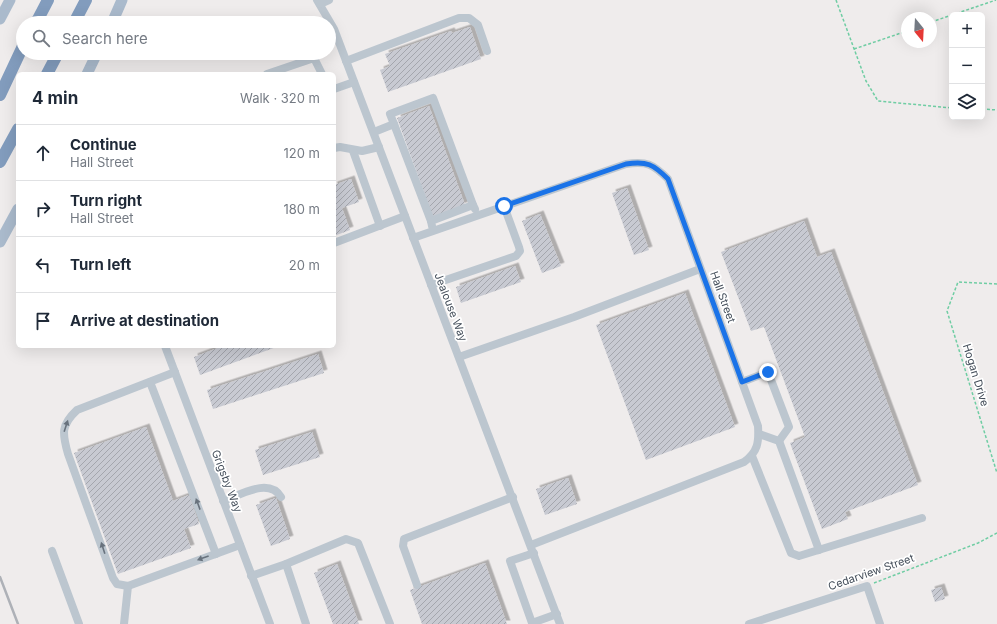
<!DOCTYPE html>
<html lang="en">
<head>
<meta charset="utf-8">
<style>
  :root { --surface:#fff; --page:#f6f6f7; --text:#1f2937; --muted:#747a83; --line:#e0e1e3 }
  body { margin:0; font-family:Inter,sans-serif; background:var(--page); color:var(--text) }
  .controls { position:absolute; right:12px; top:12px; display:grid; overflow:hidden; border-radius:6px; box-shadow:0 4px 16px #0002 }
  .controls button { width:36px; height:36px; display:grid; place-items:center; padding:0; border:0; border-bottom:1px solid var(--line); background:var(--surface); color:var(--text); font:20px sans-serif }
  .compass { position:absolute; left:901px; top:12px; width:36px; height:36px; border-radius:50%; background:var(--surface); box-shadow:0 4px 16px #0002; rotate:162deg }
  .stop { position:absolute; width:12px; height:12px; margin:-9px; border:3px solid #1a73e8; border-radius:50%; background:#fff }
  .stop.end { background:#1a73e8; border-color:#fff; box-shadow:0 1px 4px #0008 }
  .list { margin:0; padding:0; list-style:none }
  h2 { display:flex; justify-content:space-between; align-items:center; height:52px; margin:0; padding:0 16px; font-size:17px }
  h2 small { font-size:13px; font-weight:400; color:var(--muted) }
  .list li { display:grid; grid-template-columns:26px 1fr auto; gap:12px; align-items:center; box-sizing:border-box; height:56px; padding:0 16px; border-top:1px solid var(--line) }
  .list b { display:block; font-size:15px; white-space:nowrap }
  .list p { margin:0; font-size:13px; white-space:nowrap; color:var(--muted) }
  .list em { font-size:13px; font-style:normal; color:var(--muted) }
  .icon { flex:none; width:22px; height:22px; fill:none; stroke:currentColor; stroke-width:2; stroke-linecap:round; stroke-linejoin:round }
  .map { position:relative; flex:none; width:997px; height:624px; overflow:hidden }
  .search { position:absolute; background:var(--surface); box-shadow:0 4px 16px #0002; left:16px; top:16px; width:320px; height:44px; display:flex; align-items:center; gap:10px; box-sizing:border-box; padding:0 14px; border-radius:22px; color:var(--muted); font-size:15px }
  .panel { position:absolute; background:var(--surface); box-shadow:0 4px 16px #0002; left:16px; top:72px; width:320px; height:276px; border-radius:6px }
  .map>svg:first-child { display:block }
  .building { fill:url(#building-hatch); filter:url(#shadow) }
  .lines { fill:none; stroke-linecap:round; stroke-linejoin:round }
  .path { stroke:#6fcda3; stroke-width:1.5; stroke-dasharray:3 2; stroke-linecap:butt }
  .minor { stroke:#bcc6cf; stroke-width:8 }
  .major { stroke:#aabacc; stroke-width:11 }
  .highway { stroke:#829cbd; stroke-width:12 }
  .rail { stroke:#aeb1b7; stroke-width:2.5 }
  .oneway { fill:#68727d }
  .route { stroke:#1a73e8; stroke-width:5 }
  .labels { text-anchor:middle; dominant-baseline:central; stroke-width:3.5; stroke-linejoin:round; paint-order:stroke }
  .street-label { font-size:11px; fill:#444e5a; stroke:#fff }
</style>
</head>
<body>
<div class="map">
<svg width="997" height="624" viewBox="0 0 997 624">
  <defs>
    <pattern id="building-hatch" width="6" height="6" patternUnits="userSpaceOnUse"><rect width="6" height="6" fill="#c8cad2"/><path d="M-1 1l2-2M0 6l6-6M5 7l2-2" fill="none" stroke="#a4a6ad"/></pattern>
    <filter id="shadow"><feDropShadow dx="3.5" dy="-3.5" stdDeviation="0" flood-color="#0004"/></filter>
  </defs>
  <rect width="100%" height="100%" fill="#efecec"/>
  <!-- building -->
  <g class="building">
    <polygon points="470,27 481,59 388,92 380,70 390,66 385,54 451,31 452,33"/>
    <polygon points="429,106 465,205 433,217 397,118"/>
    <polygon points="351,179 359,202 342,208 350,230 334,236 334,185"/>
    <polygon points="627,188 649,250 634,255 612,193"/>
    <polygon points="540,214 561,266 542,273 522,221"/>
    <polygon points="804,221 817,257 831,252 918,485 845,512 848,519 822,529 790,443 805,437 764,327 751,331 721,252"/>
    <polygon points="515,266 521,282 461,303 456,287"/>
    <polygon points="685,293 735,427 646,460 596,325"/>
    <polygon points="223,346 279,346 200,375 194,357"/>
    <polygon points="318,354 324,373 213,409 207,390"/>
    <polygon points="146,427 173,501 189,495 199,524 184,529 191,548 118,574 74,453"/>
    <polygon points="312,432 320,457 263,475 255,450"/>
    <polygon points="568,478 577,504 545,515 536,489"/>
    <polygon points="276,498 290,539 271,546 256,505"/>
    <polygon points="485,563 507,624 422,624 410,590"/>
    <polygon points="337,564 359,624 333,624 314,573"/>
    <polygon points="941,587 945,599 935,602 931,590"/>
  </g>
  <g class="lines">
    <!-- path -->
    <g class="path">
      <polyline points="836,0 866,81 878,101 952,108"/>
      <polyline points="952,15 996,0"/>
      <polyline points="931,22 952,15"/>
      <polyline points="854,49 907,31"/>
      <polyline points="982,109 997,110"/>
      <polyline points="997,284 958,282 947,311 997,473"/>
      <polyline points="874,583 978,543 997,533"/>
    </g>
    <!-- minor -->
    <g class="minor">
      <polyline points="317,0 334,29 560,624"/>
      <polyline points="320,4 329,0"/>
      <polyline points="346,61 459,18 469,18 478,25 487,51"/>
      <polyline points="267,74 314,58 322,74"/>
      <polyline points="334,89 354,82"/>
      <polyline points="394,124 431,221"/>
      <polyline points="374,132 394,124 390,114 433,98 473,205"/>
      <polyline points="334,148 340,147 362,151 379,147"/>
      <polyline points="353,151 380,226"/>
      <polyline points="432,226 431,221 473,205 475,209"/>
      <path d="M 413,238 L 626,164 C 647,161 653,164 668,179 L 758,426 C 759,442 758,452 744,462 L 531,545"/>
      <polyline points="334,243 405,216"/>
      <polyline points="431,285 516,256 520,251 519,247 504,206"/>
      <polyline points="165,346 270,624"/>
      <polyline points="459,357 574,317 700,269"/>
      <path d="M 175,372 L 77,410 C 61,425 62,433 68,454 L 113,578 L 117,584 L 128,586 L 240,545"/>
      <polyline points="150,382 216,554"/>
      <polyline points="742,382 768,372 789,427 779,441"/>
      <polyline points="759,434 779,441 819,550"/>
      <polyline points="752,456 791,553 799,556 922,518"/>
      <path d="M 223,501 C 240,495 269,477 281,497"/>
      <polyline points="52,551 79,624"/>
      <polyline points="534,553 510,561 532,623 557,614"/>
      <polyline points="286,564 306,624"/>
      <polyline points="251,576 286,564 346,539 358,543 390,624"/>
      <polyline points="417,585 403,546 404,539 513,497"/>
      <polyline points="124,624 128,586"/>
      <polyline points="749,624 867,586 880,624"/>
    </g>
    <!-- major -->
    <g class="major">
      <polyline points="0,19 10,0"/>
      <polyline points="112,23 122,0"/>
      <polyline points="87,74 97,53"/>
      <polyline points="0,242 18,209"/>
    </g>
    <!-- highway -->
    <g class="highway">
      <polyline points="36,23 48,0"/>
      <polyline points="74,23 86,0"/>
      <polyline points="47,74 58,53"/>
      <polyline points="0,95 23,46"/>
      <polyline points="0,162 18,129"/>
    </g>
    <!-- rail -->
    <polyline class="rail" points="0,577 18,624"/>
  </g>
  <!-- one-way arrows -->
  <defs><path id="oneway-solid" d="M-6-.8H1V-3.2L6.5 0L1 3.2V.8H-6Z"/></defs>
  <g class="oneway">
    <use href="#oneway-solid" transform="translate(66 426) rotate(-72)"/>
    <use href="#oneway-solid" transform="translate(198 504) rotate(-110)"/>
    <use href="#oneway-solid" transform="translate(103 548) rotate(-108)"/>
    <use href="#oneway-solid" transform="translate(203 558) rotate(160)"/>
  </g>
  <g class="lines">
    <!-- route -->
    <path class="route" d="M 504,206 L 626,164 C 647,161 653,164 668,179 L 742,382 L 768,372"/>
  </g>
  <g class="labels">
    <!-- street labels -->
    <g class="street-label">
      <text transform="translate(723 297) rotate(70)">Hall Street</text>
      <text transform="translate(451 307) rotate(69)">Jealouse Way</text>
      <text transform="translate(976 375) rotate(73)">Hogan Drive</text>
      <text transform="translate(227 481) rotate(69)">Grigsby Way</text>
      <text transform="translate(871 572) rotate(-19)">Cedarview Street</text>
    </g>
  </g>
</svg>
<div class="controls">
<button>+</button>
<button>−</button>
<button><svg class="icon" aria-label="layers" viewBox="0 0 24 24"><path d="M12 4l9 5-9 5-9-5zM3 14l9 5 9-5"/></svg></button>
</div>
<svg class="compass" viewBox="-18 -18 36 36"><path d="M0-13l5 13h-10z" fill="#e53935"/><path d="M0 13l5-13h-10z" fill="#747a83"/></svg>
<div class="stop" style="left:504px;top:206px"></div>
<div class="stop end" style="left:768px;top:372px"></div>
<div class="search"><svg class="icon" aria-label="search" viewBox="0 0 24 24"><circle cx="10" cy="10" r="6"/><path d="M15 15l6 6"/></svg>Search here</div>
<section class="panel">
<h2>4 min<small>Walk · 320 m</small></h2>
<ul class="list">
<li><svg class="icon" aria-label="ahead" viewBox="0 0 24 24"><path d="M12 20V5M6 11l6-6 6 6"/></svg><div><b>Continue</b><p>Hall Street</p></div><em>120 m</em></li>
<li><svg class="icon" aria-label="right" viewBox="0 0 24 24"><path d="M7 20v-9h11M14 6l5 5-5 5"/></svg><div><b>Turn right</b><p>Hall Street</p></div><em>180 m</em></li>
<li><svg class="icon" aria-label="left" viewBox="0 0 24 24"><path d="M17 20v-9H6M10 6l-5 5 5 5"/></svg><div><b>Turn left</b></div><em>20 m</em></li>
<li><svg class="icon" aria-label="arrive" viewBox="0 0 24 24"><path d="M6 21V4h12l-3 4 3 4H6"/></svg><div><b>Arrive at destination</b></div></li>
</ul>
</section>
</div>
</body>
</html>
